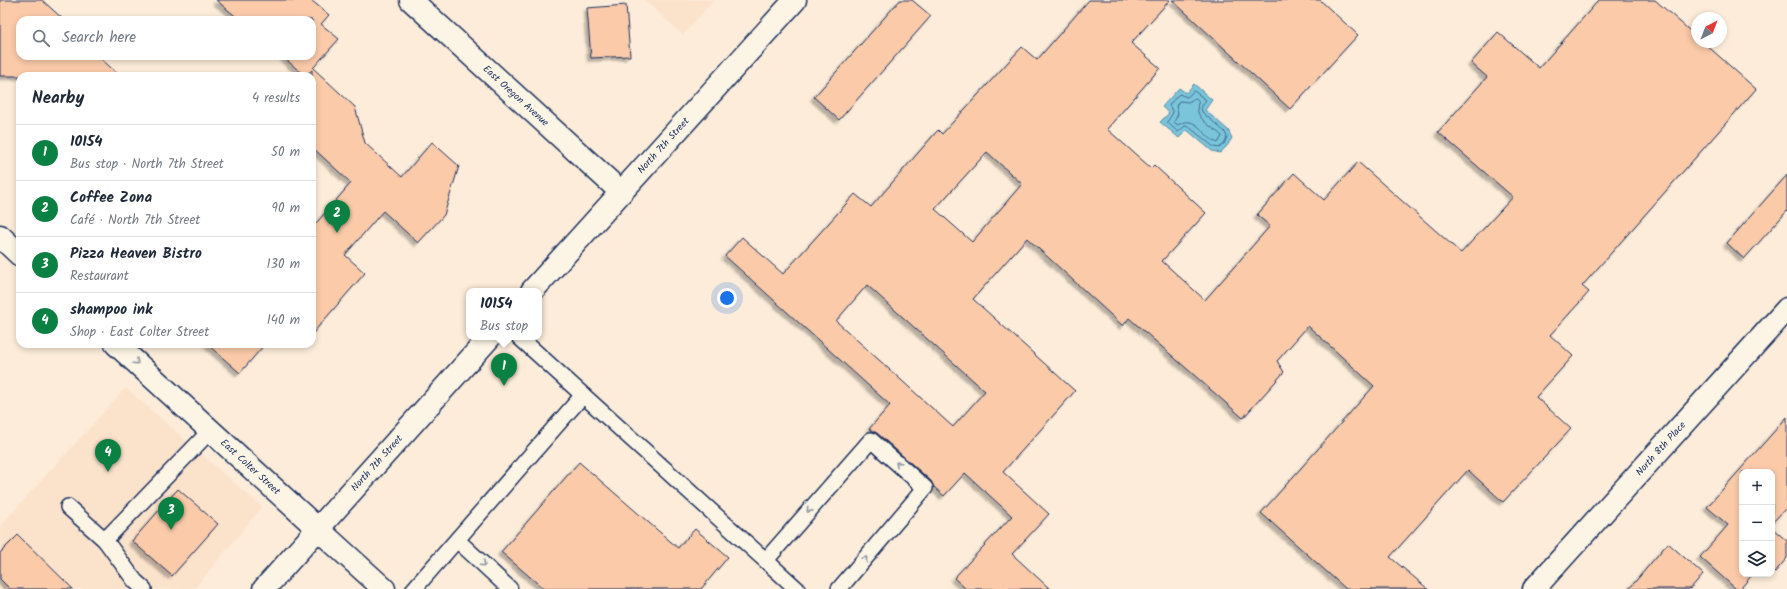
<!DOCTYPE html>
<html lang="en">
<head>
<meta charset="utf-8">
<style>
  :root { --surface:#fff; --page:#f2f2f3; --text:#1f2937; --muted:#747a83; --line:#e0e1e3; --accent:#0b8043 }
  body { margin:0; font-family:Kalam,sans-serif; background:var(--page); color:var(--text) }
  .controls { position:absolute; right:12px; bottom:12px; display:grid; overflow:hidden; border-radius:8px; box-shadow:0 2px 6px #0003 }
  .controls button { width:36px; height:36px; display:grid; place-items:center; padding:0; border:0; border-bottom:1px solid var(--line); background:var(--surface); color:var(--text); font:20px sans-serif }
  .compass { position:absolute; left:1691px; top:12px; width:36px; height:36px; border-radius:50%; background:var(--surface); box-shadow:0 2px 6px #0003; rotate:42deg }
  .you { position:absolute; left:727px; top:298px; width:14px; height:14px; margin:-10px; border:3px solid #fff; border-radius:50%; background:#1a73e8; box-shadow:0 0 0 6px #1a73e833 }
  .badge { display:grid; place-items:center; width:26px; height:26px; border-radius:50%; background:var(--accent); color:#fff; font-size:13px; font-weight:700 }
  .pin { position:absolute; translate:-50% -33px; filter:drop-shadow(0 1px 2px #0008) }
  .pin::after { content:''; position:absolute; top:21px; width:14px; height:12px; background:inherit; clip-path:polygon(0 0,100% 0,50% 100%) }
  .popup { position:absolute; left:466px; top:288px; width:76px; height:52px; box-sizing:border-box; display:grid; place-content:center; border-radius:8px; background:var(--surface); filter:drop-shadow(0 1px 3px #0005); font-size:13px; white-space:nowrap; color:var(--muted) }
  .popup b { font-size:15px; color:var(--text) }
  .popup::after { content:''; position:absolute; left:50%; top:100%; margin-left:-8px; border:8px solid transparent; border-top-color:var(--surface) }
  .list { margin:0; padding:0; list-style:none }
  h2 { display:flex; justify-content:space-between; align-items:center; height:52px; margin:0; padding:0 16px; font-size:17px }
  h2 small { font-size:13px; font-weight:400; color:var(--muted) }
  .list li { display:grid; grid-template-columns:26px 1fr auto; gap:12px; align-items:center; box-sizing:border-box; height:56px; padding:0 16px; border-top:1px solid var(--line) }
  .list b { display:block; font-size:15px; white-space:nowrap }
  .list p { margin:0; font-size:13px; white-space:nowrap; color:var(--muted) }
  .list em { font-size:13px; font-style:normal; color:var(--muted) }
  .icon { flex:none; width:22px; height:22px; fill:none; stroke:currentColor; stroke-width:2; stroke-linecap:round; stroke-linejoin:round }
  .map { position:relative; flex:none; width:1787px; height:589px; overflow:hidden }
  .search { position:absolute; background:var(--surface); box-shadow:0 2px 6px #0003; left:16px; top:16px; width:300px; height:44px; display:flex; align-items:center; gap:10px; box-sizing:border-box; padding:0 14px; border-radius:12px; color:var(--muted); font-size:15px }
  .panel { position:absolute; background:var(--surface); box-shadow:0 2px 6px #0003; left:16px; top:72px; width:300px; height:276px; border-radius:12px }
  .map>svg:first-child { display:block }
  .built { fill:#fbe2cb }
  .water { fill:#7ac5da; stroke:#5489a8 }
  .lines { fill:none; stroke-linecap:round; stroke-linejoin:round }
  .shore { stroke:#416b90; stroke-width:1 }
  .building { fill:#facaa9; stroke:#1b2f5e; fill-rule:evenodd; filter:url(#shadow) }
  .service-casing { stroke:#1b2f5e; stroke-width:18 }
  .minor-casing { stroke:#1b2f5e; stroke-width:25 }
  .tertiary-casing { stroke:#1b2f5e; stroke-width:25 }
  .primary-casing { stroke:#1b2f5e; stroke-width:25 }
  .service { stroke:#fcf5e5; stroke-width:15 }
  .minor { stroke:#fcf5e5; stroke-width:22 }
  .tertiary { stroke:#fcf5e5; stroke-width:22 }
  .primary { stroke:#fcf5e5; stroke-width:22 }
  .oneway { stroke:#8c92a2 }
  .labels { text-anchor:middle; dominant-baseline:central; stroke-width:3.5; stroke-linejoin:round; paint-order:stroke }
  .street-label { font-size:10px; fill:#1b2f5e; stroke:#fcf5e5 }
</style>
</head>
<body>
<div class="map">
<svg width="1787" height="589" viewBox="0 0 1787 589">
  <defs>
    <filter id="shadow"><feDropShadow dx="-3.5" dy="3.5" stdDeviation="1" flood-color="#0004"/></filter>
  </defs>
  <rect width="100%" height="100%" fill="#fcecd9"/>
  <filter id="ink" filterUnits="userSpaceOnUse"><feTurbulence type="fractalNoise" baseFrequency=".025" numOctaves="2"/><feDisplacementMap in="SourceGraphic" scale="8" xChannelSelector="R" yChannelSelector="G"/><feConvolveMatrix kernelMatrix="1 2 1 2 8 2 1 2 1" color-interpolation-filters="sRGB"/></filter>
  <g filter="url(#ink)">
    <!-- built -->
    <g class="built">
      <polygon points="645,0 714,0 683,35"/>
      <polygon points="126,388 262,507 194,589 0,589 0,526"/>
    </g>
    <!-- water -->
    <polygon class="water" points="1194,84 1212,100 1205,110 1228,130 1232,138 1227,146 1220,153 1212,151 1187,130 1179,138 1160,122 1169,113 1162,107 1179,88 1186,93"/>
    <g class="lines">
      <!-- shore -->
      <g class="shore">
        <polygon points="1194,91 1206,100 1201,108 1202,112 1225,132 1227,137 1224,144 1219,148 1214,147 1189,127 1185,126 1178,132 1167,122 1173,113 1169,105 1179,94 1187,97"/>
        <path d="M 1196,98 L 1199,101 C 1191,117 1212,126 1222,136 L 1218,143 C 1203,138 1197,113 1178,125 L 1174,122 L 1178,114 L 1176,106 L 1179,101 L 1188,102 Z"/>
      </g>
    </g>
    <!-- building -->
    <g class="building">
      <polygon points="0,0 42,0 64,20 20,20 20,56 98,56 120,76 0,76"/>
      <polygon points="216,0 311,0 329,15 321,24 339,39 313,68 355,107 365,143 402,177 432,142 459,166 444,215 418,243 383,211 345,255 365,273 312,334 312,228 351,183 312,147 312,70 305,76 282,56 312,56 312,20 240,20"/>
      <polygon points="900,0 912,0 931,16 839,120 814,97"/>
      <path d="M 1089,0 L 1170,0 L 1131,43 L 1160,68 L 1107,129 L 1151,168 L 1154,165 L 1206,213 L 1162,261 L 1205,300 L 1270,226 L 1257,215 L 1294,173 L 1324,200 L 1358,162 L 1461,253 L 1513,197 L 1438,132 L 1487,77 L 1471,63 L 1498,32 L 1539,68 L 1599,0 L 1655,0 L 1697,37 L 1697,42 L 1703,42 L 1756,89 L 1582,286 L 1589,292 L 1550,335 L 1573,356 L 1536,397 L 1571,429 L 1503,502 L 1468,470 L 1390,557 L 1428,589 L 1346,589 L 1261,513 L 1374,386 L 1308,326 L 1277,361 L 1284,372 L 1243,418 L 1129,318 L 1123,326 L 1027,238 L 973,299 L 1075,391 L 1003,472 L 1049,514 L 1012,554 L 1050,589 L 966,589 L 954,578 L 1012,516 L 965,473 L 944,496 L 934,487 L 931,481 L 877,433 L 869,429 L 890,405 L 725,256 L 742,237 L 783,274 L 855,194 L 871,207 L 938,130 L 942,134 L 1022,47 L 1037,60 ZM 987,152 L 1022,184 L 972,242 L 935,209 ZM 867,285 L 985,391 L 953,427 L 836,321 Z"/>
      <polygon points="1172,0 1320,0 1358,35 1290,109"/>
      <polygon points="626,5 630,56 591,58 587,8"/>
      <polygon points="1787,175 1787,211 1744,259 1727,243"/>
      <polygon points="207,344 265,344 240,373"/>
      <polygon points="1787,417 1787,507 1772,523 1772,472 1742,472 1742,574 1753,574 1740,589 1736,589 1700,557 1728,525 1707,507"/>
      <polygon points="579,462 678,548 695,529 728,557 701,589 544,589 501,552"/>
      <polygon points="178,489 218,524 172,576 132,541"/>
      <polygon points="1772,528 1787,541 1787,558 1774,573 1772,571"/>
      <polygon points="18,535 73,589 10,589 0,579 0,553"/>
      <polygon points="1668,543 1703,574 1690,589 1629,589"/>
    </g>
    <g class="lines">
      <defs>
        <g id="service">
          <polyline points="519,337 797,589"/>
          <polyline points="68,507 105,540"/>
          <polyline points="457,540 510,589"/>
          <polyline points="766,560 871,440 925,488 839,589"/>
          <polyline points="144,589 135,581 105,540 210,431"/>
          <polyline points="414,589 583,395"/>
        </g>
        <g id="minor">
          <path id="s1" d="M 411,0 L 621,192"/>
          <polyline points="0,236 20,255"/>
          <path id="s2" d="M 116,344 L 318,529"/>
          <path id="s3" d="M 1534,589 L 1787,309"/>
        </g>
        <polyline id="tertiary" points="318,529 384,589"/>
        <g id="primary">
          <path id="s4" d="M 532,291 L 795,0"/>
          <path id="s5" d="M 264,589 L 490,337"/>
        </g>
      </defs>
      <!-- service casing -->
      <use href="#service" class="service-casing"/>
      <!-- minor casing -->
      <use href="#minor" class="minor-casing"/>
      <!-- tertiary casing -->
      <use href="#tertiary" class="tertiary-casing"/>
      <!-- primary casing -->
      <use href="#primary" class="primary-casing"/>
      <!-- service -->
      <use href="#service" class="service"/>
      <!-- minor -->
      <use href="#minor" class="minor"/>
      <!-- tertiary -->
      <use href="#tertiary" class="tertiary"/>
      <!-- primary -->
      <use href="#primary" class="primary"/>
    </g>
    <!-- one-way arrows -->
    <defs><path id="oneway-chevron" d="M-2-3.5L2.5 0L-2 3.5" fill="none" stroke-width="1.6" stroke-linecap="round" stroke-linejoin="round"/></defs>
    <g class="oneway">
      <use href="#oneway-chevron" transform="translate(136 362) rotate(43)"/>
      <use href="#oneway-chevron" transform="translate(898 464) rotate(-138)"/>
      <use href="#oneway-chevron" transform="translate(809 510) rotate(131)"/>
      <use href="#oneway-chevron" transform="translate(865 559) rotate(-50)"/>
      <use href="#oneway-chevron" transform="translate(483 564) rotate(43)"/>
    </g>
  </g>
  <g class="labels">
    <!-- street labels -->
    <g class="street-label">
      <text stroke="none"><textPath href="#s1" startOffset="142">East Oregon Avenue</textPath></text>
      <text stroke="none"><textPath href="#s4" startOffset="196">North 7th Street</textPath></text>
      <text stroke="none"><textPath href="#s3" startOffset="189">North 8th Place</textPath></text>
      <text stroke="none"><textPath href="#s5" startOffset="169">North 7th Street</textPath></text>
      <text stroke="none"><textPath href="#s2" startOffset="182">East Colter Street</textPath></text>
    </g>
  </g>
</svg>
<div class="controls">
<button>+</button>
<button>−</button>
<button><svg class="icon" aria-label="layers" viewBox="0 0 24 24"><path d="M12 4l9 5-9 5-9-5zM3 14l9 5 9-5"/></svg></button>
</div>
<svg class="compass" viewBox="-18 -18 36 36"><path d="M0-13l5 13h-10z" fill="#e53935"/><path d="M0 13l5-13h-10z" fill="#747a83"/></svg>
<div class="you"></div>
<div class="pin badge" style="left:504px;top:386px">1</div>
<div class="popup"><b>10154</b>Bus stop</div>
<div class="pin badge" style="left:337px;top:233px">2</div>
<div class="pin badge" style="left:171px;top:530px">3</div>
<div class="pin badge" style="left:108px;top:472px">4</div>
<div class="search"><svg class="icon" aria-label="search" viewBox="0 0 24 24"><circle cx="10" cy="10" r="6"/><path d="M15 15l6 6"/></svg>Search here</div>
<section class="panel">
<h2>Nearby<small>4 results</small></h2>
<ul class="list">
<li><span class="badge">1</span><div><b>10154</b><p>Bus stop · North 7th Street</p></div><em>50 m</em></li>
<li><span class="badge">2</span><div><b>Coffee Zona</b><p>Café · North 7th Street</p></div><em>90 m</em></li>
<li><span class="badge">3</span><div><b>Pizza Heaven Bistro</b><p>Restaurant</p></div><em>130 m</em></li>
<li><span class="badge">4</span><div><b>shampoo ink</b><p>Shop · East Colter Street</p></div><em>140 m</em></li>
</ul>
</section>
</div>
</body>
</html>
